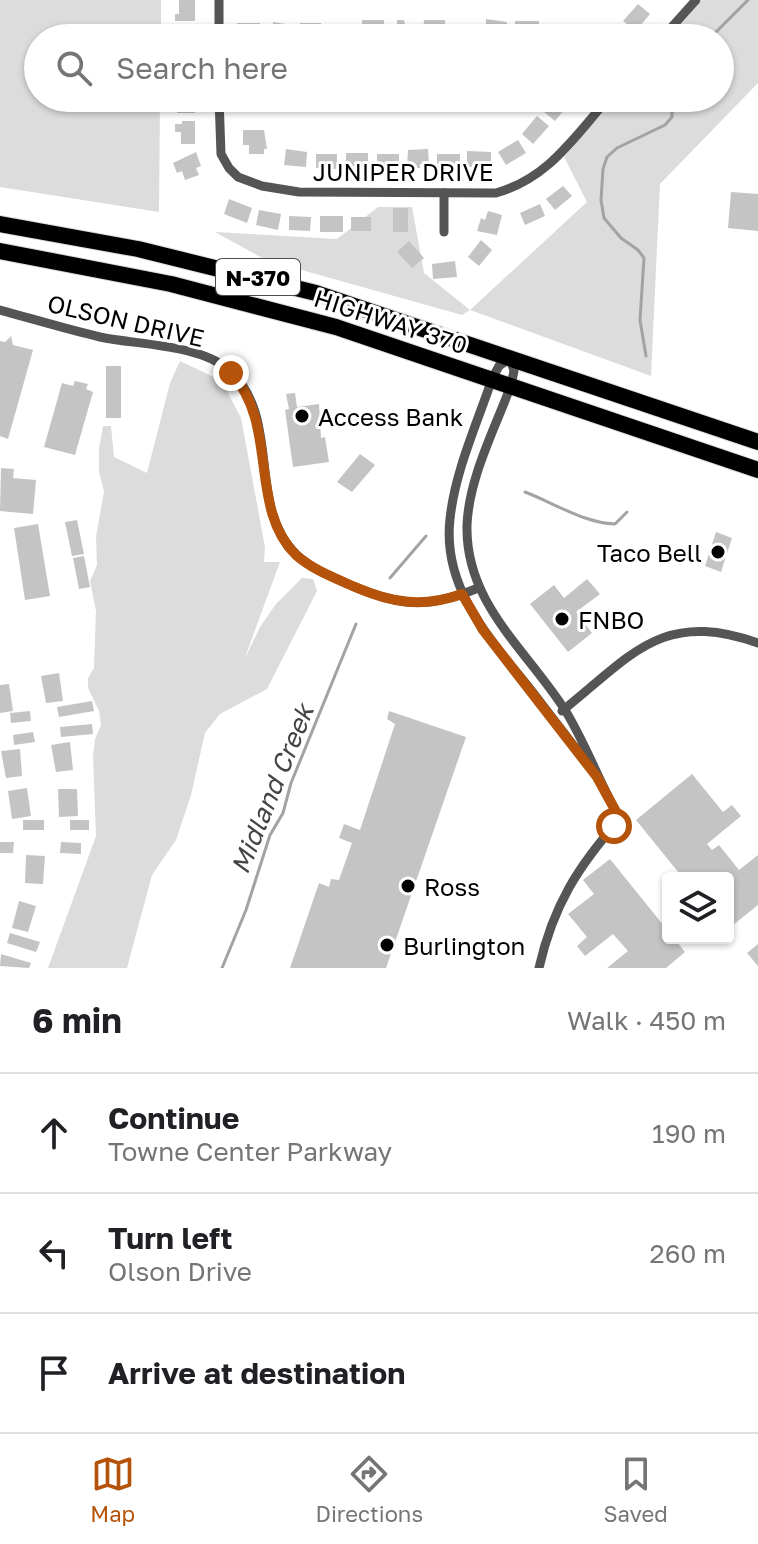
<!DOCTYPE html>
<html lang="en">
<head>
<meta charset="utf-8">
<style>
  :root { --surface:#fff; --page:#f6f6f6; --text:#202124; --muted:#757577; --line:#e0e0e0; --accent:#b45309 }
  body { margin:0; font-family:"Golos Text",sans-serif; background:var(--page); color:var(--text) }
  .controls { position:absolute; right:24px; bottom:24px; display:grid; overflow:hidden; border-radius:8px; box-shadow:0 2px 6px #0004 }
  .controls button { width:72px; height:72px; display:grid; place-items:center; padding:0; border:0; border-bottom:2px solid var(--line); background:var(--surface); color:var(--text); font:40px sans-serif }
  .stop { position:absolute; width:24px; height:24px; margin:-18px; border:6px solid #b45309; border-radius:50%; background:#fff }
  .stop.end { background:#b45309; border-color:#fff; box-shadow:0 2px 8px #0008 }
  .list { margin:0; padding:0; list-style:none }
  h2 { display:flex; justify-content:space-between; align-items:center; height:104px; margin:0; padding:0 32px; font-size:34px }
  h2 small { font-size:26px; font-weight:400; color:var(--muted) }
  .list li { display:grid; grid-template-columns:52px 1fr auto; gap:24px; align-items:center; box-sizing:border-box; height:120px; padding:0 32px; border-top:2px solid var(--line) }
  .list b { display:block; font-size:30px; white-space:nowrap }
  .list p { margin:0; font-size:26px; white-space:nowrap; color:var(--muted) }
  .list em { font-size:26px; font-style:normal; color:var(--muted) }
  .icon { flex:none; width:44px; height:44px; fill:none; stroke:currentColor; stroke-width:2; stroke-linecap:round; stroke-linejoin:round }
  .map { position:relative; flex:none; width:758px; height:968px; overflow:hidden }
  .search { position:absolute; background:var(--surface); box-shadow:0 2px 6px #0004; left:24px; right:24px; top:24px; height:88px; display:flex; align-items:center; gap:20px; box-sizing:border-box; padding:0 28px; border-radius:44px; color:var(--muted); font-size:30px }
  .sheet { height:464px; background:var(--surface) }
  nav { display:flex; justify-content:space-around; align-items:center; box-sizing:border-box; height:112px; border-top:2px solid var(--line); background:var(--surface); font-size:22px; color:var(--muted) }
  nav a { display:grid; justify-items:center; gap:4px }
  nav .on { color:var(--accent) }
  .map>svg:first-child { display:block }
  .green { fill:#dcdcdc }
  .lines { fill:none; stroke-linecap:round; stroke-linejoin:round }
  .stream { stroke:#a3a3a3; stroke-width:3 }
  .building { fill:#c4c4c4 }
  .highway-casing { stroke:#dbdbdb; stroke-width:18 }
  .street { stroke:#555; stroke-width:9 }
  .highway { stroke:#000; stroke-width:16 }
  .route { stroke:#b45309; stroke-width:10 }
  .poi-dot { fill:#000; stroke:#fff; stroke-width:3 }
  .labels { text-anchor:middle; dominant-baseline:central; stroke-width:6; stroke-linejoin:round; paint-order:stroke }
  .shield { fill:#fff; stroke:#4c4c4c; stroke-width:2 }
  .shield-label { font-size:22px; font-weight:bold; fill:#000 }
  .street-label { font-size:24px; fill:#000; stroke:#fff }
  .poi-label { font-size:24px; fill:#000; stroke:#fff; text-anchor:start }
  .water-label { font-size:26px; font-style:italic; fill:#444; stroke:#fff }
</style>
</head>
<body>
<div class="map">
<svg width="758" height="968" viewBox="0 0 758 968">
  <rect width="100%" height="100%" fill="#fff"/>
  <!-- green -->
  <g class="green">
    <polygon points="0,0 161,0 161,38 38,38 38,98 160,98 159,212 0,187"/>
    <polygon points="702,0 758,0 758,83 660,184 651,376 470,310 462,315 266,260 215,232 337,239 378,207 412,207 424,273 470,310 587,202 564,157 616,98 720,98 720,38 669,38"/>
    <polygon points="180,361 222,381 241,418 265,547 264,562 280,562 244,660 260,627 276,604 302,578 313,579 317,591 267,689 220,714 205,733 191,795 176,840 152,875 127,968 48,968 96,836 93,756 95,739 101,725 99,711 88,688 88,678 94,668 96,611 90,581 97,565 96,537 104,491 99,472 99,449 103,426 111,426 114,457 147,473 170,383"/>
  </g>
  <g class="lines">
    <!-- stream -->
    <g class="stream">
      <polyline points="710,38 748,0"/>
      <polyline points="646,356 640,320 644,258 638,250 621,238 604,218 601,200 603,169 607,157 617,148 665,125 672,117 672,98"/>
      <path d="M 525,492 C 554,503 584,523 615,524 L 627,512"/>
      <polyline points="390,578 426,536"/>
      <polyline points="222,968 246,910 270,835 283,813 291,783 356,624"/>
    </g>
  </g>
  <!-- building -->
  <g class="building">
    <polygon points="179,0 195,0 195,21 175,21 175,14 179,14"/>
    <polygon points="638,4 650,14 636,31 623,21"/>
    <polygon points="486,19 507,22 507,35 486,38"/>
    <polygon points="362,20 384,20 384,38 372,38 372,33 362,33"/>
    <polygon points="397,20 404,20 405,25 415,25 416,38 392,38 392,25 397,25"/>
    <polygon points="424,20 445,20 446,35 423,38"/>
    <rect x="515" y="21" width="24" height="17"/>
    <polygon points="273,22 292,25 291,38 268,38 268,25 273,25"/>
    <rect x="237" y="23" width="23" height="15"/>
    <polygon points="300,23 321,23 321,38 299,38"/>
    <rect x="331" y="25" width="22" height="13"/>
    <rect x="453" y="25" width="24" height="13"/>
    <polygon points="618,27 630,38 608,38"/>
    <rect x="180" y="28" width="16" height="10"/>
    <polygon points="551,28 578,38 548,38"/>
    <polygon points="178,98 191,98 195,102 195,113 177,113"/>
    <polygon points="239,98 260,98 260,103 239,104"/>
    <rect x="268" y="98" width="22" height="10"/>
    <rect x="299" y="98" width="23" height="5"/>
    <rect x="363" y="98" width="21" height="5"/>
    <rect x="393" y="98" width="23" height="5"/>
    <polygon points="424,98 446,98 446,107 435,107 435,101 424,101"/>
    <rect x="454" y="98" width="23" height="8"/>
    <rect x="485" y="98" width="28" height="9"/>
    <polygon points="557,98 561,98 569,104 555,121 544,112"/>
    <polygon points="537,116 549,126 533,144 522,134"/>
    <polygon points="182,121 195,121 195,144 181,144 181,132 175,132 175,124 182,124"/>
    <polygon points="243,130 264,130 267,149 264,149 264,154 249,154 249,145 243,145"/>
    <polygon points="518,140 526,153 506,165 498,152"/>
    <polygon points="286,149 307,152 306,167 284,165"/>
    <polygon points="428,149 429,164 420,164 420,168 407,168 408,150"/>
    <polygon points="467,151 491,152 491,168 467,167"/>
    <polygon points="196,152 201,166 196,168 199,175 185,180 182,171 177,173 173,163"/>
    <rect x="346" y="153" width="22" height="14"/>
    <polygon points="316,154 337,154 337,169 316,168"/>
    <polygon points="377,154 399,154 399,167 377,168"/>
    <rect x="437" y="154" width="23" height="15"/>
    <polygon points="563,186 572,196 555,210 546,199"/>
    <polygon points="731,192 758,194 758,231 728,228"/>
    <polygon points="229,199 252,208 247,223 224,214"/>
    <polygon points="540,204 545,216 525,225 520,213"/>
    <rect x="393" y="208" width="15" height="24"/>
    <polygon points="259,210 281,214 278,230 256,225"/>
    <polygon points="488,211 502,215 497,235 477,231 481,218 485,220"/>
    <polygon points="289,216 311,217 310,231 289,230"/>
    <rect x="320" y="216" width="23" height="16"/>
    <rect x="351" y="217" width="20" height="14"/>
    <polygon points="481,240 492,250 479,266 468,257"/>
    <polygon points="409,241 424,258 412,268 397,252"/>
    <polygon points="455,261 457,277 433,279 432,264"/>
    <polygon points="11,336 13,345 33,350 8,439 0,436 0,341 5,342"/>
    <rect x="106" y="366" width="15" height="52"/>
    <polygon points="75,381 88,384 86,389 93,392 75,455 44,447 62,383 73,386"/>
    <polygon points="295,393 297,407 319,404 321,438 325,437 329,462 293,467 285,410 289,409 286,394"/>
    <polygon points="360,454 375,465 352,492 337,482"/>
    <polygon points="1,468 14,469 13,478 36,480 33,514 0,511"/>
    <polygon points="77,520 84,554 72,556 65,522"/>
    <polygon points="38,524 50,596 25,600 14,528"/>
    <polygon points="716,532 732,538 721,572 705,566"/>
    <polygon points="84,556 90,587 79,589 73,558"/>
    <polygon points="587,579 600,594 576,612 592,633 568,652 530,604 554,585 564,598"/>
    <polygon points="59,673 63,701 46,703 41,676"/>
    <polygon points="9,684 13,711 0,713 0,685"/>
    <polygon points="92,701 94,711 59,717 57,707"/>
    <polygon points="30,711 31,721 11,723 10,713"/>
    <polygon points="389,711 466,737 386,968 290,968 319,883 329,887 331,879 339,880 352,843 339,838 344,824 360,830 395,724 387,719"/>
    <polygon points="92,724 93,734 61,737 60,727"/>
    <polygon points="33,732 35,742 14,745 13,735"/>
    <polygon points="70,742 73,770 56,772 51,745"/>
    <polygon points="20,749 22,776 6,778 1,751"/>
    <polygon points="692,774 723,812 732,805 741,816 707,844 712,850 719,845 739,870 758,855 758,905 728,929 728,878 683,878 636,820"/>
    <polygon points="27,788 31,816 12,819 8,791"/>
    <polygon points="58,789 77,789 78,816 59,817"/>
    <rect x="23" y="820" width="21" height="10"/>
    <rect x="70" y="820" width="19" height="10"/>
    <polygon points="0,842 14,842 13,853 0,853"/>
    <polygon points="61,842 81,843 81,854 60,853"/>
    <polygon points="26,855 45,856 43,884 25,883"/>
    <polygon points="610,859 668,931 668,938 674,938 685,952 666,968 607,968 628,951 613,934 585,956 577,946 587,937 568,914 594,894 583,880"/>
    <polygon points="19,901 36,906 28,932 12,928"/>
    <polygon points="10,933 40,942 36,952 7,943"/>
    <polygon points="758,944 758,966 747,953"/>
    <polygon points="1,954 31,963 29,968 0,966"/>
  </g>
  <g class="lines">
    <defs>
      <g id="highway">
        <polyline points="0,224 138,249 316,293 758,442"/>
        <polyline points="0,251 171,284 336,327 758,470"/>
      </g>
    </defs>
    <!-- highway casing -->
    <use href="#highway" class="highway-casing"/>
    <!-- street -->
    <g class="street">
      <polyline points="219,38 219,0"/>
      <polyline points="662,38 696,0"/>
      <path d="M 219,98 L 221,154 L 229,168 L 238,177 L 262,186 L 299,192 L 496,193 C 549,178 574,137 609,98"/>
      <polyline points="444,232 444,193"/>
      <path d="M 0,310 C 33,319 66,329 100,337 C 138,345 199,344 229,370 C 281,416 248,500 292,550 C 309,569 333,577 355,587 C 402,607 430,608 478,588"/>
      <path d="M 562,711 C 632,655 662,609 758,643"/>
      <path d="M 539,968 C 553,906 578,866 620,819 C 600,784 586,744 565,710 C 526,649 465,603 467,525 C 469,477 495,429 511,385 L 514,371 L 510,358 L 499,366 L 492,379 C 477,424 455,471 450,519 C 442,588 490,639 531,690 C 553,719 576,748 597,777"/>
    </g>
    <!-- highway -->
    <use href="#highway" class="highway"/>
  </g>
  <g class="lines">
    <!-- route -->
    <path class="route" d="M 231,373 C 279,424 248,508 296,555 C 313,570 335,578 355,587 C 392,603 423,608 462,594 L 483,630 L 597,777 L 620,819 L 614,826"/>
  </g>
  <!-- markers -->
  <g class="poi-dot">
    <circle cx="302" cy="416" r="8"/>
    <circle cx="718" cy="552" r="8"/>
    <circle cx="562" cy="619" r="8"/>
    <circle cx="408" cy="886" r="8"/>
    <circle cx="387" cy="945" r="8"/>
  </g>
  <g class="labels">
    <!-- shield labels -->
    <rect class="shield" x="216" y="259" width="84" height="36" rx="6"/>
    <g class="shield-label">
      <text x="258" y="277">N-370</text>
    </g>
    <!-- street labels -->
    <g class="street-label">
      <text x="403" y="171">JUNIPER DRIVE</text>
      <text transform="translate(126 320) rotate(13)">OLSON DRIVE</text>
      <text transform="translate(391 321) rotate(18)">HIGHWAY 370</text>
    </g>
    <!-- poi labels -->
    <g class="poi-label">
      <text x="318" y="416">Access Bank</text>
      <text x="702" y="552" text-anchor="end">Taco Bell</text>
      <text x="578" y="619">FNBO</text>
      <text x="424" y="886">Ross</text>
      <text x="403" y="945">Burlington</text>
    </g>
    <!-- water labels -->
    <g class="water-label">
      <text transform="translate(272 789) rotate(-68)">Midland Creek</text>
    </g>
  </g>
</svg>
<div class="controls">
<button><svg class="icon" aria-label="layers" viewBox="0 0 24 24"><path d="M12 4l9 5-9 5-9-5zM3 14l9 5 9-5"/></svg></button>
</div>
<div class="stop" style="left:614px;top:826px"></div>
<div class="stop end" style="left:231px;top:373px"></div>
<div class="search"><svg class="icon" aria-label="search" viewBox="0 0 24 24"><circle cx="10" cy="10" r="6"/><path d="M15 15l6 6"/></svg>Search here</div>
</div>
<section class="sheet">
<h2>6 min<small>Walk · 450 m</small></h2>
<ul class="list">
<li><svg class="icon" aria-label="ahead" viewBox="0 0 24 24"><path d="M12 20V5M6 11l6-6 6 6"/></svg><div><b>Continue</b><p>Towne Center Parkway</p></div><em>190 m</em></li>
<li><svg class="icon" aria-label="left" viewBox="0 0 24 24"><path d="M17 20v-9H6M10 6l-5 5 5 5"/></svg><div><b>Turn left</b><p>Olson Drive</p></div><em>260 m</em></li>
<li><svg class="icon" aria-label="arrive" viewBox="0 0 24 24"><path d="M6 21V4h12l-3 4 3 4H6"/></svg><div><b>Arrive at destination</b></div></li>
</ul>
</section>
<nav>
<a class="on"><svg class="icon" aria-label="map" viewBox="0 0 24 24"><path d="M3 6l6-2 6 2 6-2v14l-6 2-6-2-6 2zM9 4v14M15 6v14"/></svg>Map</a>
<a><svg class="icon" aria-label="directions" viewBox="0 0 24 24"><path d="M12 3l9 9-9 9-9-9zM9 14v-3h6M13 9l2 2-2 2"/></svg>Directions</a>
<a><svg class="icon" aria-label="saved" viewBox="0 0 24 24"><path d="M7 4h10v16l-5-4-5 4z"/></svg>Saved</a>
</nav>
</body>
</html>
